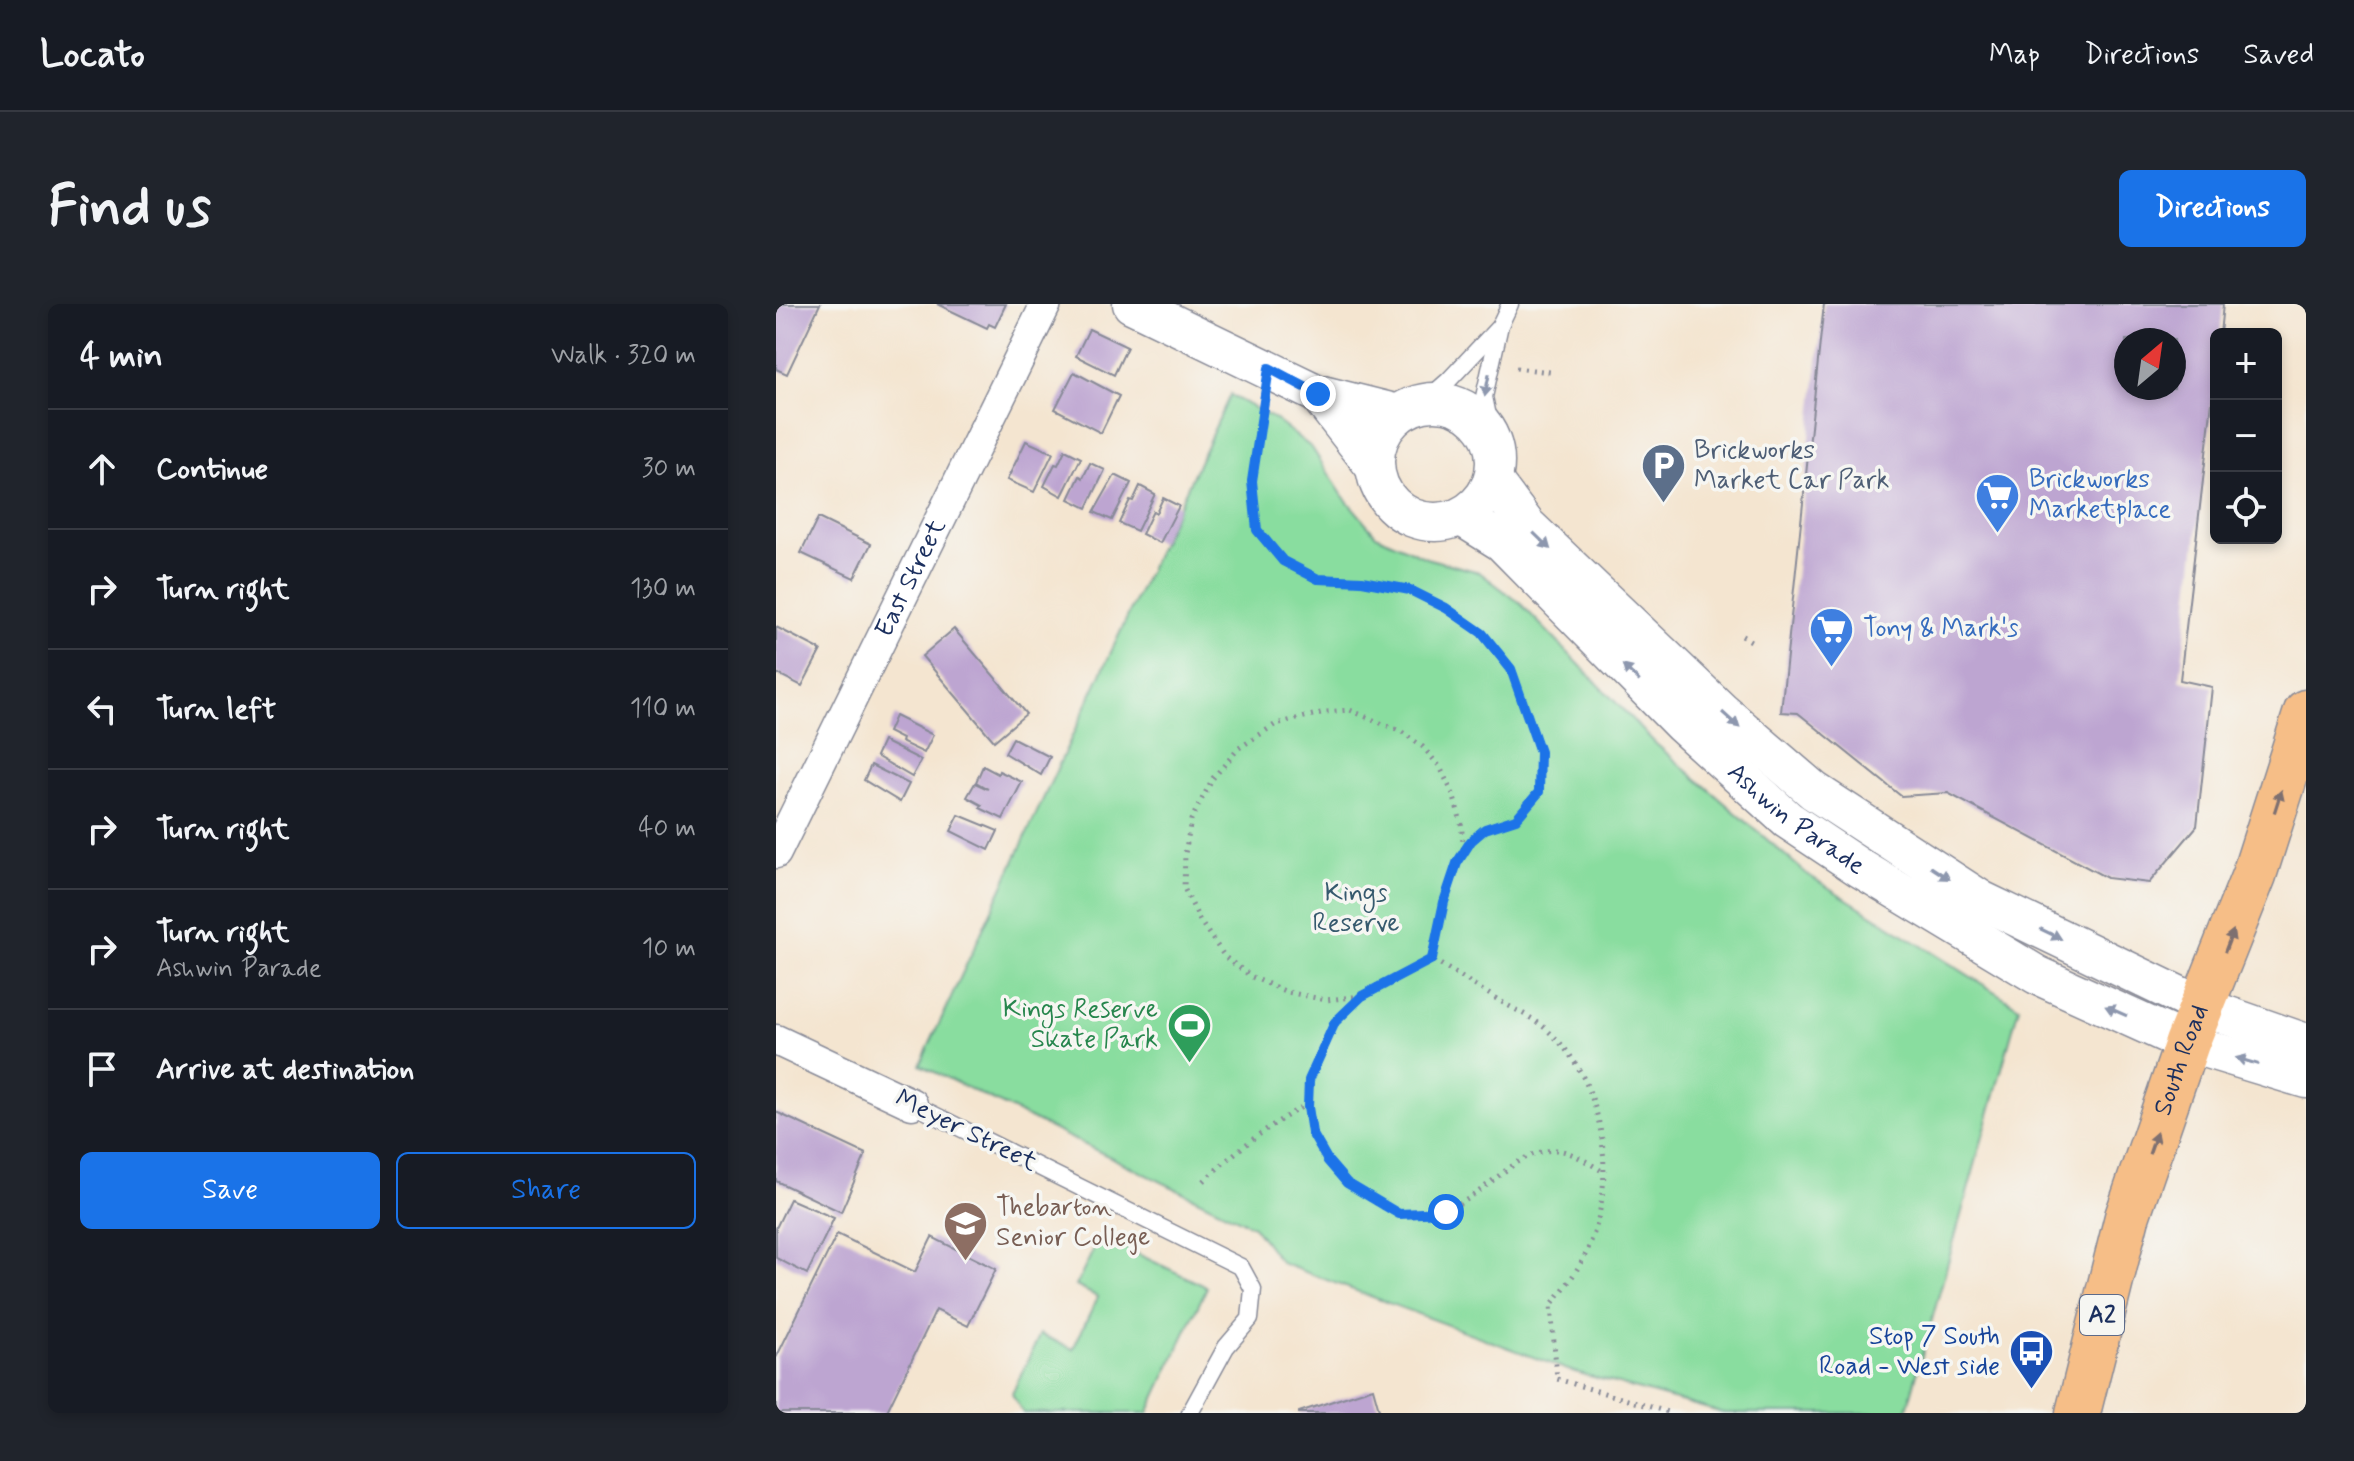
<!DOCTYPE html>
<html lang="en">
<head>
<meta charset="utf-8">
<style>
  :root { --surface:#171b24; --page:#20242c; --text:#f1f3f6; --muted:#9ea1a6; --line:#363941; --accent:#1a73e8 }
  body { margin:0; font-family:Mynerve,sans-serif; background:var(--page); color:var(--text) }
  .controls { position:absolute; right:24px; top:24px; display:grid; overflow:hidden; border-radius:12px; box-shadow:0 4px 12px #0003 }
  .controls button { width:72px; height:72px; display:grid; place-items:center; padding:0; border:0; border-bottom:2px solid var(--line); background:var(--surface); color:var(--text); font:40px sans-serif }
  .compass { position:absolute; left:1338px; top:24px; width:72px; height:72px; border-radius:50%; background:var(--surface); box-shadow:0 4px 12px #0003; rotate:29deg }
  .stop { position:absolute; width:24px; height:24px; margin:-18px; border:6px solid #1a73e8; border-radius:50%; background:#fff }
  .stop.end { background:#1a73e8; border-color:#fff; box-shadow:0 2px 8px #0008 }
  .list { margin:0; padding:0; list-style:none }
  h2 { display:flex; justify-content:space-between; align-items:center; height:104px; margin:0; padding:0 32px; font-size:34px }
  h2 small { font-size:26px; font-weight:400; color:var(--muted) }
  .list li { display:grid; grid-template-columns:52px 1fr auto; gap:24px; align-items:center; box-sizing:border-box; height:120px; padding:0 32px; border-top:2px solid var(--line) }
  .list b { display:block; font-size:30px; white-space:nowrap }
  .list p { margin:0; font-size:26px; white-space:nowrap; color:var(--muted) }
  .list em { font-size:26px; font-style:normal; color:var(--muted) }
  .actions { display:flex; gap:16px; padding:24px 32px }
  .actions a { flex:1; padding:18px 0; border:2px solid var(--accent); border-radius:12px; text-align:center; font-size:28px; color:var(--accent) }
  .actions .main { background:var(--accent); color:#fff }
  .icon { flex:none; width:44px; height:44px; fill:none; stroke:currentColor; stroke-width:2; stroke-linecap:round; stroke-linejoin:round }
  .map { position:relative; flex:none; width:1530px; height:1109px; overflow:hidden; border-radius:12px }
  header { display:flex; align-items:center; gap:48px; box-sizing:border-box; height:112px; padding:0 40px; background:var(--surface); border-bottom:2px solid var(--line) }
  header strong { font-size:38px }
  nav { display:flex; gap:44px; margin-inline-start:auto; font-size:28px }
  .intro { display:flex; align-items:center; justify-content:space-between; box-sizing:border-box; height:192px; padding:0 48px }
  h1 { margin:0; font-size:56px }
  .button { padding:20px 36px; border-radius:12px; background:var(--accent); color:#fff; font-size:28px; font-weight:700 }
  main { display:flex; gap:48px; padding:0 48px }
  aside { flex:1; background:var(--surface); border-radius:12px; box-shadow:0 4px 12px #0003 }
  .map>svg:first-child { display:block }
  .green { fill:#89dd9f; stroke:#52867e; stroke-width:2 }
  .building { fill:#bda5d1; fill-rule:evenodd }
  .lines { fill:none; stroke-linecap:round; stroke-linejoin:round }
  .service-casing { stroke:#888a97; stroke-width:19 }
  .minor-casing { stroke:#888a97; stroke-width:33 }
  .tertiary-casing { stroke:#888a97; stroke-width:41 }
  .trunk-casing { stroke:#888a97; stroke-width:47 }
  .path { stroke:#888a97; stroke-width:5; stroke-dasharray:2 6; stroke-linecap:butt }
  .service { stroke:#fff; stroke-width:16 }
  .minor { stroke:#fff; stroke-width:30 }
  .tertiary { stroke:#fff; stroke-width:38 }
  .trunk { stroke:#f6be87; stroke-width:44 }
  .oneway { fill:#8d97ae }
  .oneway2 { fill:#7e6f70 }
  .route { stroke:#1a73e8; stroke-width:10 }
  .labels { text-anchor:middle; dominant-baseline:central; stroke-width:7; stroke-linejoin:round; paint-order:stroke }
  .shield { fill:#f6f6f2; stroke:#5d6b8a; stroke-width:2 }
  .shield-label { font-size:24px; font-weight:bold; fill:#1b2f5e }
  .service-label { font-size:26px; fill:#4e5e75; stroke:#f6f6f2; text-anchor:start }
  .shop-label { font-size:26px; fill:#366cbe; stroke:#f6f6f2; text-anchor:start }
  .street-label { font-size:26px; fill:#1b2f5e; stroke:#f6f6f2 }
  .park-label { font-size:26px; fill:#365a6e; stroke:#f6f6f2 }
  .leisure-label { font-size:26px; fill:#27864d; stroke:#f6f6f2; text-anchor:end }
  .education-label { font-size:26px; fill:#785e54; stroke:#f6f6f2; text-anchor:start }
  .transit-label { font-size:26px; fill:#164399; stroke:#f6f6f2; text-anchor:end }
</style>
</head>
<body>
<header>
<strong>Locato</strong>
<nav><a>Map</a><a>Directions</a><a>Saved</a></nav>
</header>
<div class="intro"><h1>Find us</h1><a class="button">Directions</a></div>
<main>
<aside>
<h2>4 min<small>Walk · 320 m</small></h2>
<ul class="list">
<li><svg class="icon" aria-label="ahead" viewBox="0 0 24 24"><path d="M12 20V5M6 11l6-6 6 6"/></svg><div><b>Continue</b></div><em>30 m</em></li>
<li><svg class="icon" aria-label="right" viewBox="0 0 24 24"><path d="M7 20v-9h11M14 6l5 5-5 5"/></svg><div><b>Turn right</b></div><em>130 m</em></li>
<li><svg class="icon" aria-label="left" viewBox="0 0 24 24"><path d="M17 20v-9H6M10 6l-5 5 5 5"/></svg><div><b>Turn left</b></div><em>110 m</em></li>
<li><svg class="icon" aria-label="right" viewBox="0 0 24 24"><path d="M7 20v-9h11M14 6l5 5-5 5"/></svg><div><b>Turn right</b></div><em>40 m</em></li>
<li><svg class="icon" aria-label="right" viewBox="0 0 24 24"><path d="M7 20v-9h11M14 6l5 5-5 5"/></svg><div><b>Turn right</b><p>Ashwin Parade</p></div><em>10 m</em></li>
<li><svg class="icon" aria-label="arrive" viewBox="0 0 24 24"><path d="M6 21V4h12l-3 4 3 4H6"/></svg><div><b>Arrive at destination</b></div></li>
</ul>
<div class="actions"><a class="main">Save</a><a>Share</a></div>
</aside>
<div class="map">
<svg width="1530" height="1109" viewBox="0 0 1530 1109">
  <rect width="100%" height="100%" fill="#f6f6f2"/>
  <filter id="ink" filterUnits="userSpaceOnUse"><feTurbulence type="fractalNoise" baseFrequency=".0125" numOctaves="2"/><feDisplacementMap in="SourceGraphic" scale="16" xChannelSelector="R" yChannelSelector="G"/><feConvolveMatrix kernelMatrix="1 2 1 2 8 2 1 2 1" color-interpolation-filters="sRGB"/></filter>
  <filter id="wash" filterUnits="userSpaceOnUse"><feTurbulence type="fractalNoise" baseFrequency=".006" numOctaves="4" result="noise"/><feDisplacementMap in="SourceGraphic" scale="32" xChannelSelector="R" yChannelSelector="G"/><feGaussianBlur stdDeviation="1.8" result="paint"/><feColorMatrix in="noise" values="0 0 0 0 0 0 0 0 0 0 0 0 0 0 0 0 0 1.4 0 .05"/><feComposite in="paint" operator="in"/></filter>
  <g filter="url(#wash)">
    <rect width="100%" height="100%" fill="#f4e5d0"/>
    <!-- green -->
    <g class="green">
      <polygon points="454,91 497,114 536,144 567,192 600,231 650,254 703,268 744,299 879,439 1031,570 1243,703 1130,1109 947,1109 792,1066 505,959 477,922 144,761"/>
      <polygon points="324,932 431,983 372,1109 247,1109 236,1090 264,1030 297,1045 322,993 300,982"/>
    </g>
    <g id="blocks">
      <!-- building -->
      <g class="building">
        <polygon points="0,0 44,0 11,70 0,65"/>
        <polygon points="161,0 230,0 219,23 213,20 211,24"/>
        <path d="M 1048,0 L 1447,0 L 1444,30 L 1440,30 L 1440,63 L 1404,376 L 1436,383 L 1421,522 L 1373,579 L 1331,574 L 1172,489 L 1125,492 L 1022,409 L 1005,408 ZM 1350,36 L 1398,36 L 1398,84 L 1350,84 Z"/>
        <polygon points="313,25 351,43 338,71 300,52"/>
        <polygon points="298,68 343,92 325,129 279,105"/>
        <polygon points="250,137 277,149 258,188 231,176"/>
        <polygon points="289,146 305,154 286,192 268,182 279,160 282,161"/>
        <polygon points="314,159 329,166 311,204 293,195 304,172 307,174"/>
        <polygon points="339,171 355,179 336,216 318,208"/>
        <polygon points="364,182 379,190 361,227 343,219 354,196 357,197"/>
        <polygon points="387,194 403,202 384,239 366,230 377,207 380,209"/>
        <polygon points="42,214 95,240 78,274 25,249"/>
        <polygon points="0,323 45,346 26,382 0,369"/>
        <polygon points="178,325 250,410 218,437 146,352"/>
        <polygon points="119,412 157,431 148,449 125,438 126,435 112,428"/>
        <polygon points="237,434 274,453 265,471 229,449"/>
        <polygon points="107,437 145,456 136,473 100,452"/>
        <polygon points="95,461 133,480 124,498 88,476"/>
        <polygon points="207,462 222,470 223,467 246,478 227,515 204,504 206,501 191,493 199,479 212,485 200,478"/>
        <polygon points="183,511 222,527 213,546 175,527"/>
        <polygon points="0,808 90,850 65,908 0,877"/>
        <polygon points="14,895 58,914 31,970 0,954 0,924"/>
        <polygon points="61,930 139,968 156,933 220,965 192,1022 160,1006 110,1109 0,1109 0,1054"/>
        <polygon points="597,1084 604,1109 523,1109 523,1108"/>
      </g>
    </g>
  </g>
  <g filter="url(#ink)">
    <use href="#blocks" fill-opacity="0" stroke="#888a97" stroke-width="2"/>
    <g class="lines">
      <defs>
        <g id="service">
          <polyline points="647,99 672,77 722,24"/>
          <polyline points="718,141 708,93 724,21 734,0"/>
          <polyline points="136,800 465,963 477,985 474,1015 450,1043 414,1109"/>
        </g>
        <g id="minor">
          <path id="s1" d="M 0,549 L 270,0"/>
          <polyline points="0,736 136,800"/>
        </g>
        <g id="tertiary">
          <polyline points="356,0 542,90 622,110"/>
          <polyline points="542,90 598,162"/>
          <circle cx="659" cy="158" r="60"/>
          <polyline points="717,177 750,221 946,408 1038,487 1205,596 1427,703 1530,739"/>
          <path id="s2" d="M 686,213 L 726,238 L 906,420 L 1012,516 L 1084,564 L 1261,671 L 1411,739 L 1530,775"/>
        </g>
        <g id="trunk">
          <path id="s3" d="M 1302,1109 L 1351,913 L 1411,739 L 1478,571 L 1530,408"/>
        </g>
      </defs>
      <!-- service casing -->
      <use href="#service" class="service-casing"/>
      <!-- minor casing -->
      <use href="#minor" class="minor-casing"/>
      <!-- tertiary casing -->
      <use href="#tertiary" class="tertiary-casing"/>
      <!-- trunk casing -->
      <use href="#trunk" class="trunk-casing"/>
      <!-- path -->
      <g class="path">
        <polyline points="740,64 774,68"/>
        <path d="M 488,96 L 476,177 L 481,226 L 507,257 L 542,275 L 586,277 L 634,286 L 670,304 L 706,329 L 735,365 L 764,448 L 763,488 L 740,515 L 709,525 L 695,537 L 681,559 L 668,598 L 656,655 C 679,669 701,683 724,697 C 736,704 749,710 761,718 C 827,765 843,868 814,940 C 805,963 790,982 775,1001 L 781,1075 L 895,1109"/>
        <polyline points="966,332 975,337"/>
        <path d="M 656,655 C 624,673 583,687 560,717 C 554,725 550,736 546,744 C 516,805 538,859 593,894 C 602,899 615,909 625,910 C 700,920 720,851 777,846 C 792,845 813,859 826,867"/>
        <polyline points="586,692 550,696 511,688 476,673 449,653 424,617 408,584 409,550 415,516 437,474 463,444 500,420 549,408 574,406 626,428 647,443 664,463 677,490 685,518 688,548"/>
        <path d="M 428,877 C 460,846 492,822 531,800"/>
      </g>
      <!-- service -->
      <use href="#service" class="service"/>
      <!-- minor -->
      <use href="#minor" class="minor"/>
      <!-- tertiary -->
      <use href="#tertiary" class="tertiary"/>
      <!-- trunk -->
      <use href="#trunk" class="trunk"/>
    </g>
    <!-- one-way arrows -->
    <defs><path id="oneway-solid" d="M-6-.8H1V-3.2L6.5 0L1 3.2V.8H-6Z" transform="scale(2)"/></defs>
    <g class="oneway">
      <use href="#oneway-solid" transform="translate(711 81) rotate(101)"/>
      <use href="#oneway-solid" transform="translate(766 237) rotate(44)"/>
      <use href="#oneway-solid" transform="translate(855 369) rotate(-136)"/>
      <use href="#oneway-solid" transform="translate(955 416) rotate(42)"/>
      <use href="#oneway-solid" transform="translate(1164 569) rotate(33)"/>
      <use href="#oneway-solid" transform="translate(1275 630) rotate(26)"/>
      <use href="#oneway-solid" transform="translate(1340 707) rotate(-156)"/>
      <use href="#oneway-solid" transform="translate(1471 757) rotate(-163)"/>
    </g>
    <g class="oneway2">
      <use href="#oneway-solid" transform="translate(1502 497) rotate(-72)"/>
      <use href="#oneway-solid" transform="translate(1453 637) rotate(-69)"/>
      <use href="#oneway-solid" transform="translate(1377 839) rotate(-71)"/>
    </g>
  </g>
  <g class="lines" filter="url(#ink)">
    <!-- route -->
    <polyline class="route" points="542,90 493,64 476,177 481,226 507,257 542,275 586,277 634,286 670,304 706,329 735,365 764,448 763,488 740,515 709,525 695,537 681,559 668,598 656,655 586,692 559,718 533,776 532,803 536,829 552,857 571,879 623,910 670,908"/>
  </g>
  <!-- icons -->
  <defs>
    <symbol id="parking-pin" viewBox="-11 -11 22 30"><path d="M0 17L-7.5 6A9.5 9.5 0 1 1 7.5 6Z" fill="#5c6f8a" stroke="#f6f6f2"/><path d="M-3.5-5.5H1a3.5 3.5 0 0 1 0 7H-1V5.5H-3.5ZM-1-3.4V-.6H.8a1.4 1.4 0 0 0 0-2.8Z" fill="#fff"/></symbol>
    <symbol id="supermarket-pin" viewBox="-11 -11 22 30"><path d="M0 17L-7.5 6A9.5 9.5 0 1 1 7.5 6Z" fill="#3f7fe0" stroke="#f6f6f2"/><path d="M-6-5.5h2.5l.6 2H6L4.5 2H-2.5L-4.4-4H-6ZM-1.5 3.2a1.3 1.3 0 1 0 .1 0ZM3 3.2a1.3 1.3 0 1 0 .1 0Z" fill="#fff"/></symbol>
    <symbol id="stadium-pin" viewBox="-11 -11 22 30"><path d="M0 17L-7.5 6A9.5 9.5 0 1 1 7.5 6Z" fill="#2e9e5b" stroke="#f6f6f2"/><path d="M0-5a6.5 5 0 1 0 0 10a6.5 5 0 1 0 0-10ZM-3.5-1.8h7v3.6h-7Z" fill="#fff"/></symbol>
    <symbol id="university-pin" viewBox="-11 -11 22 30"><path d="M0 17L-7.5 6A9.5 9.5 0 1 1 7.5 6Z" fill="#8d6e63" stroke="#f6f6f2"/><path d="M0-5L7-2L0 1L-7-2ZM-4 1L0 2.5L4 1V4Q0 6-4 4Z" fill="#fff"/></symbol>
    <symbol id="bus-pin" viewBox="-11 -11 22 30"><path d="M0 17L-7.5 6A9.5 9.5 0 1 1 7.5 6Z" fill="#1a4fb4" stroke="#f6f6f2"/><path d="M-5-6H5V4H4V6H2V4H-2V6H-4V4H-5ZM-3.5-4V0h7V-4ZM-3.5 1.2v1.5H-2V1.2ZM2 1.2v1.5H3.5V1.2Z" fill="#fff"/></symbol>
  </defs>
  <g fill-rule="evenodd">
    <use href="#parking-pin" x="862" y="136" width="51" height="69"/>
    <use href="#supermarket-pin" x="1196" y="166" width="51" height="69"/>
    <use href="#supermarket-pin" x="1030" y="300" width="51" height="69"/>
    <use href="#stadium-pin" x="388" y="696" width="51" height="69"/>
    <use href="#university-pin" x="164" y="894" width="51" height="69"/>
    <use href="#bus-pin" x="1230" y="1022" width="51" height="69"/>
  </g>
  <g class="labels">
    <!-- shield labels -->
    <rect class="shield" x="1304" y="991" width="44" height="40" rx="6"/>
    <g class="shield-label">
      <text x="1326" y="1011">A2</text>
    </g>
    <!-- service labels -->
    <g class="service-label">
      <text x="918" y="147">Brickworks<tspan x="918" dy="30">Market Car Park</tspan></text>
    </g>
    <!-- shop labels -->
    <g class="shop-label">
      <text x="1253" y="176">Brickworks<tspan x="1253" dy="30">Marketplace</tspan></text>
      <text x="1087" y="325">Tony &amp; Mark's</text>
    </g>
    <!-- street labels -->
    <g class="street-label">
      <text stroke="none"><textPath href="#s1" startOffset="306">East Street</textPath></text>
      <text stroke="none"><textPath href="#s2" startOffset="452">Ashwin Parade</textPath></text>
      <text stroke="none"><textPath href="#s3" startOffset="368">South Road</textPath></text>
      <text transform="translate(190 827) rotate(26)">Meyer Street</text>
    </g>
    <!-- park labels -->
    <g class="park-label">
      <text x="580" y="590">Kings<tspan x="580" dy="30">Reserve</tspan></text>
    </g>
    <!-- leisure labels -->
    <g class="leisure-label">
      <text x="382" y="706">Kings Reserve<tspan x="382" dy="30">Skate Park</tspan></text>
    </g>
    <!-- education labels -->
    <g class="education-label">
      <text x="220" y="904">Thebarton<tspan x="220" dy="30">Senior College</tspan></text>
    </g>
    <!-- transit labels -->
    <g class="transit-label">
      <text x="1224" y="1033">Stop 7 South<tspan x="1224" dy="30">Road - West side</tspan></text>
    </g>
  </g>
</svg>
<div class="controls">
<button>+</button>
<button>−</button>
<button><svg class="icon" aria-label="locate" viewBox="0 0 24 24"><circle cx="12" cy="12" r="6"/><path d="M12 2v4M12 18v4M2 12h4M18 12h4"/></svg></button>
</div>
<svg class="compass" viewBox="-18 -18 36 36"><path d="M0-13l5 13h-10z" fill="#e53935"/><path d="M0 13l5-13h-10z" fill="#9ea1a6"/></svg>
<div class="stop" style="left:670px;top:908px"></div>
<div class="stop end" style="left:542px;top:90px"></div>
</div>
</main>
</body>
</html>
